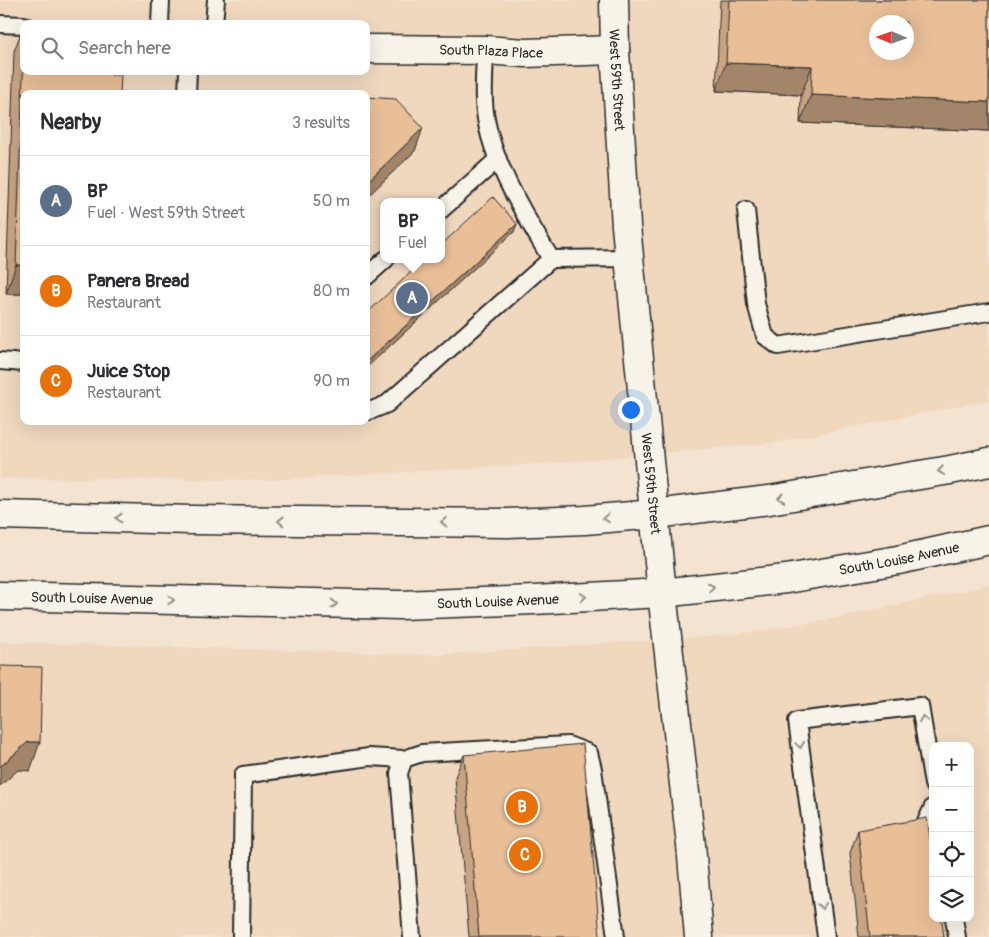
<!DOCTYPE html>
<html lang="en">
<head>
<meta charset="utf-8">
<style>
  :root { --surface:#fff; --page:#f7f7f7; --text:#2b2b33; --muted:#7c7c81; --line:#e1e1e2; --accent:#ea580c }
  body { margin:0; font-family:Pangolin,sans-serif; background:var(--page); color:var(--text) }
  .controls { position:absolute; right:15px; bottom:15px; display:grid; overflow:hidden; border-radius:10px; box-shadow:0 5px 20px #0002 }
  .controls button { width:45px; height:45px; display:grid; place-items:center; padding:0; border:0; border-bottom:1px solid var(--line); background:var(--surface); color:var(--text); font:25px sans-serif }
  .compass { position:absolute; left:869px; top:15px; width:45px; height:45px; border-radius:50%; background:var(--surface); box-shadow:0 5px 20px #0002; rotate:272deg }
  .you { position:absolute; left:630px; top:409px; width:18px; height:18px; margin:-12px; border:4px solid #fff; border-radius:50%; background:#1a73e8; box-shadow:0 0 0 8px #1a73e833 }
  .badge { display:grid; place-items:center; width:32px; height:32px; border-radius:50%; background:var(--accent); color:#fff; font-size:16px; font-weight:700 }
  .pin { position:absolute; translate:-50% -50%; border:2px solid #fff; box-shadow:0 1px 5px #0006 }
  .popup { position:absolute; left:380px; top:198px; width:65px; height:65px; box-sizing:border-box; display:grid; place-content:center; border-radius:10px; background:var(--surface); filter:drop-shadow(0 1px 4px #0005); font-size:16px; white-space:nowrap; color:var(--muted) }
  .popup b { font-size:19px; color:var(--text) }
  .popup::after { content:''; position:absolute; left:50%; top:100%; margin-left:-10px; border:10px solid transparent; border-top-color:var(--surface) }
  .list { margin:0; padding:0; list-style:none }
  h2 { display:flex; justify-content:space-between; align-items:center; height:65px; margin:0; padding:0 20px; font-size:21px }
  h2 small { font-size:16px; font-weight:400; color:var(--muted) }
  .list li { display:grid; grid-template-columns:32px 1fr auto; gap:15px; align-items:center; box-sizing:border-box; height:90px; padding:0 20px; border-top:1px solid var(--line) }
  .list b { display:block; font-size:19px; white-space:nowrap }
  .list p { margin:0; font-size:16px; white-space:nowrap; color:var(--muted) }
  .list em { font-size:16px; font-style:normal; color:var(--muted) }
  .icon { flex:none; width:28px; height:28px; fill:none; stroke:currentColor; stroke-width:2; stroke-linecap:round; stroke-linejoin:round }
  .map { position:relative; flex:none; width:989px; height:937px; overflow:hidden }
  .search { position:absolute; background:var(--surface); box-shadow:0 5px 20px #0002; left:20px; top:20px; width:350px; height:55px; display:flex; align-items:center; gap:12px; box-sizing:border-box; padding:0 18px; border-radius:10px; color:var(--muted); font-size:19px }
  .panel { position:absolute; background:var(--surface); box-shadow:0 5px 20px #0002; left:20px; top:90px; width:350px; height:335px; border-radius:10px }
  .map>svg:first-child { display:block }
  .built { fill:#f0d8bf; fill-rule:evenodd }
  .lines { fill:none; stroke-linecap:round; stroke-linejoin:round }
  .service-casing { stroke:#2b2b2b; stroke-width:20 }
  .minor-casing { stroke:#2b2b2b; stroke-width:31 }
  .primary-casing { stroke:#2b2b2b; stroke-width:31 }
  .service { stroke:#f7f3e8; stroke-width:16 }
  .minor { stroke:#f7f3e8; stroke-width:28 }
  .primary { stroke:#f7f3e8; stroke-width:28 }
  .wall { fill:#c8a483; stroke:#2b2b2b }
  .shaded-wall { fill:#a3866a; stroke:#2b2b2b }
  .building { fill:#e9bf98; stroke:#2b2b2b; fill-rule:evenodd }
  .oneway { stroke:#918f8a }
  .labels { text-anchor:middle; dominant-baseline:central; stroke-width:4.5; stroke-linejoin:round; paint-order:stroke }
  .street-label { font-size:14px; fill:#2b2b2b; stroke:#f7f3e8 }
</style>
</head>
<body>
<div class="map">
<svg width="989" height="937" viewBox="0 0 989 937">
  <rect width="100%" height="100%" fill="#f3e3d0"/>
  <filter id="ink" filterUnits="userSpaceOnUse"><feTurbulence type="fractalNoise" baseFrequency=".02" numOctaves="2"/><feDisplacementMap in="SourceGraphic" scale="10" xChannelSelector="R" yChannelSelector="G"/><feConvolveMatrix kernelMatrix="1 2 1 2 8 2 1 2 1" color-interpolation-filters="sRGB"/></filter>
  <g filter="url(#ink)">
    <!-- built -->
    <g class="built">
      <path d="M 0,0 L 989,0 L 989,400 L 773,443 L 542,464 L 271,480 L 0,478 ZM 876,22 L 906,22 L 906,52 L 876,52 ZM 24,24 L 366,24 L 366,71 L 24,71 ZM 24,94 L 366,94 L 366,421 L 24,421 ZM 383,202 L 441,202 L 441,259 L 383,259 Z"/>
      <path d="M 989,584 L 989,937 L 0,937 L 0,642 L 434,655 L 731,635 L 827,620 L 972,589 ZM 933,746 L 970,746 L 970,918 L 933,918 Z"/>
    </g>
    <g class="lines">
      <defs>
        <g id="service">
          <polyline points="0,24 24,25"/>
          <polyline points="160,24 161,0"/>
          <polyline points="214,24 216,0"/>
          <path d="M 485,50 C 485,70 482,92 485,112 C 491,162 526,217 551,259 L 630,258"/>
          <polyline points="187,94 188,71"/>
          <polyline points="441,210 498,159"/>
          <polyline points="746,210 756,304 765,336 778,346 989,312"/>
          <polyline points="366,277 386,259"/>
          <polyline points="0,361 24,363"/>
          <polyline points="366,411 370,411 387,404 551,259"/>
          <polyline points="933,807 926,822 933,876"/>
          <polyline points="954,918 957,937"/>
          <polyline points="241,937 243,775 369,757 404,759"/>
          <polyline points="412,937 399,773 404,759 422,753 568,745 589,753 593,769 616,937"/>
          <polyline points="826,937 797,721 920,706 933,784"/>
        </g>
        <g id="minor">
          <path id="s1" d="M 614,0 L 615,50 L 626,226 L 662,593 L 691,845 L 699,937"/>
          <path id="s2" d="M 366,49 L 485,50 L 525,53 L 615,50"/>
        </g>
        <g id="primary">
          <polyline points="0,515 192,520 508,523 585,520 655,514 769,500 950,470 989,462"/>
          <path id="s3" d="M 0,596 L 400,605 L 534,600 L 662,593 L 786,579 L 898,560 L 989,540"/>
        </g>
      </defs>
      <!-- service casing -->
      <use href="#service" class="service-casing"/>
      <!-- minor casing -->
      <use href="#minor" class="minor-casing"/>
      <!-- primary casing -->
      <use href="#primary" class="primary-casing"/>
      <!-- service -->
      <use href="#service" class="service"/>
      <!-- minor -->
      <use href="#minor" class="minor"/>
      <!-- primary -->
      <use href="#primary" class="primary"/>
    </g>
    <!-- wall -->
    <g class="wall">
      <polygon points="720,0 989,0 989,131 800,123 801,95 716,91"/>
      <polygon points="24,25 24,71 111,75 24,294 6,294 14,51"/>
      <polygon points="464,755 600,937 469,937 455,777"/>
      <polygon points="858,830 933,918 944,937 859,937 850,853"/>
    </g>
    <!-- shaded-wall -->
    <g class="shaded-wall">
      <polygon points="726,63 812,66 801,95 716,91"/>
      <polygon points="811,95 989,102 989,131 800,123"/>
      <polygon points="423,128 415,151 366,198 366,183"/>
      <polygon points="517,224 514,232 366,368 366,362"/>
      <polygon points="16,265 24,265 24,294 6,294"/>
      <polygon points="28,742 40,742 30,771 18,770 0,786 0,767"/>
    </g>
    <!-- building -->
    <g class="building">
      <path d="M 729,0 L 989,0 L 989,102 L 811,95 L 812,66 L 726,63 ZM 876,22 L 906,22 L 906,52 L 876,52 Z"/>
      <polygon points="25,22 66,24 25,24"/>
      <polygon points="24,50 24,71 111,71 111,75 121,75 120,94 24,94 24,265 16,265"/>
      <polygon points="277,93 294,94 277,94"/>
      <polygon points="366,97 396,99 423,128 366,183"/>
      <polygon points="493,197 517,224 366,362 366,314 425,259 441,259 441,245"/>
      <polygon points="0,666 42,667 40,742 28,742 0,767"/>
      <polygon points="583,744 600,937 479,937 464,755"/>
      <polygon points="927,818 933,857 933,918 941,918 942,921 944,937 870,937 858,830"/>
    </g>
    <!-- one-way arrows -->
    <defs><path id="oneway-chevron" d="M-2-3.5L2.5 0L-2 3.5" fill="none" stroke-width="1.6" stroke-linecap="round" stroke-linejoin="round" transform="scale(1.25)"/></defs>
    <g class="oneway">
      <use href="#oneway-chevron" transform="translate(941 471) rotate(171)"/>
      <use href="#oneway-chevron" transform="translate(781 498) rotate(171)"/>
      <use href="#oneway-chevron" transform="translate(119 518) rotate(-179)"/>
      <use href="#oneway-chevron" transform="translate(606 518) rotate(176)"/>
      <use href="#oneway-chevron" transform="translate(281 521) rotate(-179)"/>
      <use href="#oneway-chevron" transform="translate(444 522) rotate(-179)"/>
      <use href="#oneway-chevron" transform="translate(711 587) rotate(-7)"/>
      <use href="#oneway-chevron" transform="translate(583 597) rotate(-3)"/>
      <use href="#oneway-chevron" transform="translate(171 600) rotate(2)"/>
      <use href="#oneway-chevron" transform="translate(334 604) rotate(1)"/>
      <use href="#oneway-chevron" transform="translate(923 719) rotate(-99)"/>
      <use href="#oneway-chevron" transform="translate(800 745) rotate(82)"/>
      <use href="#oneway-chevron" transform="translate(822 906) rotate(82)"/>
    </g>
  </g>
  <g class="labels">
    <!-- street labels -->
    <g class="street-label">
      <text stroke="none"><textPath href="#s2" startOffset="125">South Plaza Place</textPath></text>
      <text stroke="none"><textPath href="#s1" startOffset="80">West 59th Street</textPath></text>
      <text stroke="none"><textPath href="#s1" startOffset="485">West 59th Street</textPath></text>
      <text stroke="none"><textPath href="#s3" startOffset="902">South Louise Avenue</textPath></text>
      <text stroke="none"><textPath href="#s3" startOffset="92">South Louise Avenue</textPath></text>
      <text stroke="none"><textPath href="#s3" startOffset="498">South Louise Avenue</textPath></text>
    </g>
  </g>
</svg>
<div class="controls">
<button>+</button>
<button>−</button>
<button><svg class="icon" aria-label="locate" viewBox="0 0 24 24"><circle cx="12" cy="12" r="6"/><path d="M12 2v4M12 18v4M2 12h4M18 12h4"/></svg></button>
<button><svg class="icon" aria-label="layers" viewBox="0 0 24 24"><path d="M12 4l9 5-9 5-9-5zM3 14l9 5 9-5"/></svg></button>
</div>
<svg class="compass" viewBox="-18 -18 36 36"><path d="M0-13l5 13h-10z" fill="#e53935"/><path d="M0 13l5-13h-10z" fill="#7c7c81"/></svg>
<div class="you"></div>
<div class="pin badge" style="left:412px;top:298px;background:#5c6f8a">A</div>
<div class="popup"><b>BP</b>Fuel</div>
<div class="pin badge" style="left:522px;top:807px;background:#e8710a">B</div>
<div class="pin badge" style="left:525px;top:855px;background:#e8710a">C</div>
<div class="search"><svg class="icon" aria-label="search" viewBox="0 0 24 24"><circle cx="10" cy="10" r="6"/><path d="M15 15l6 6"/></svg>Search here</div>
<section class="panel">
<h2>Nearby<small>3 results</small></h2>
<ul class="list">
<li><span class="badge" style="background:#5c6f8a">A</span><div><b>BP</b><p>Fuel · West 59th Street</p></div><em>50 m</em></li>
<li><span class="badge" style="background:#e8710a">B</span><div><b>Panera Bread</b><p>Restaurant</p></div><em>80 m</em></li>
<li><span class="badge" style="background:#e8710a">C</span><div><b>Juice Stop</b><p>Restaurant</p></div><em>90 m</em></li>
</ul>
</section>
</div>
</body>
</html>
